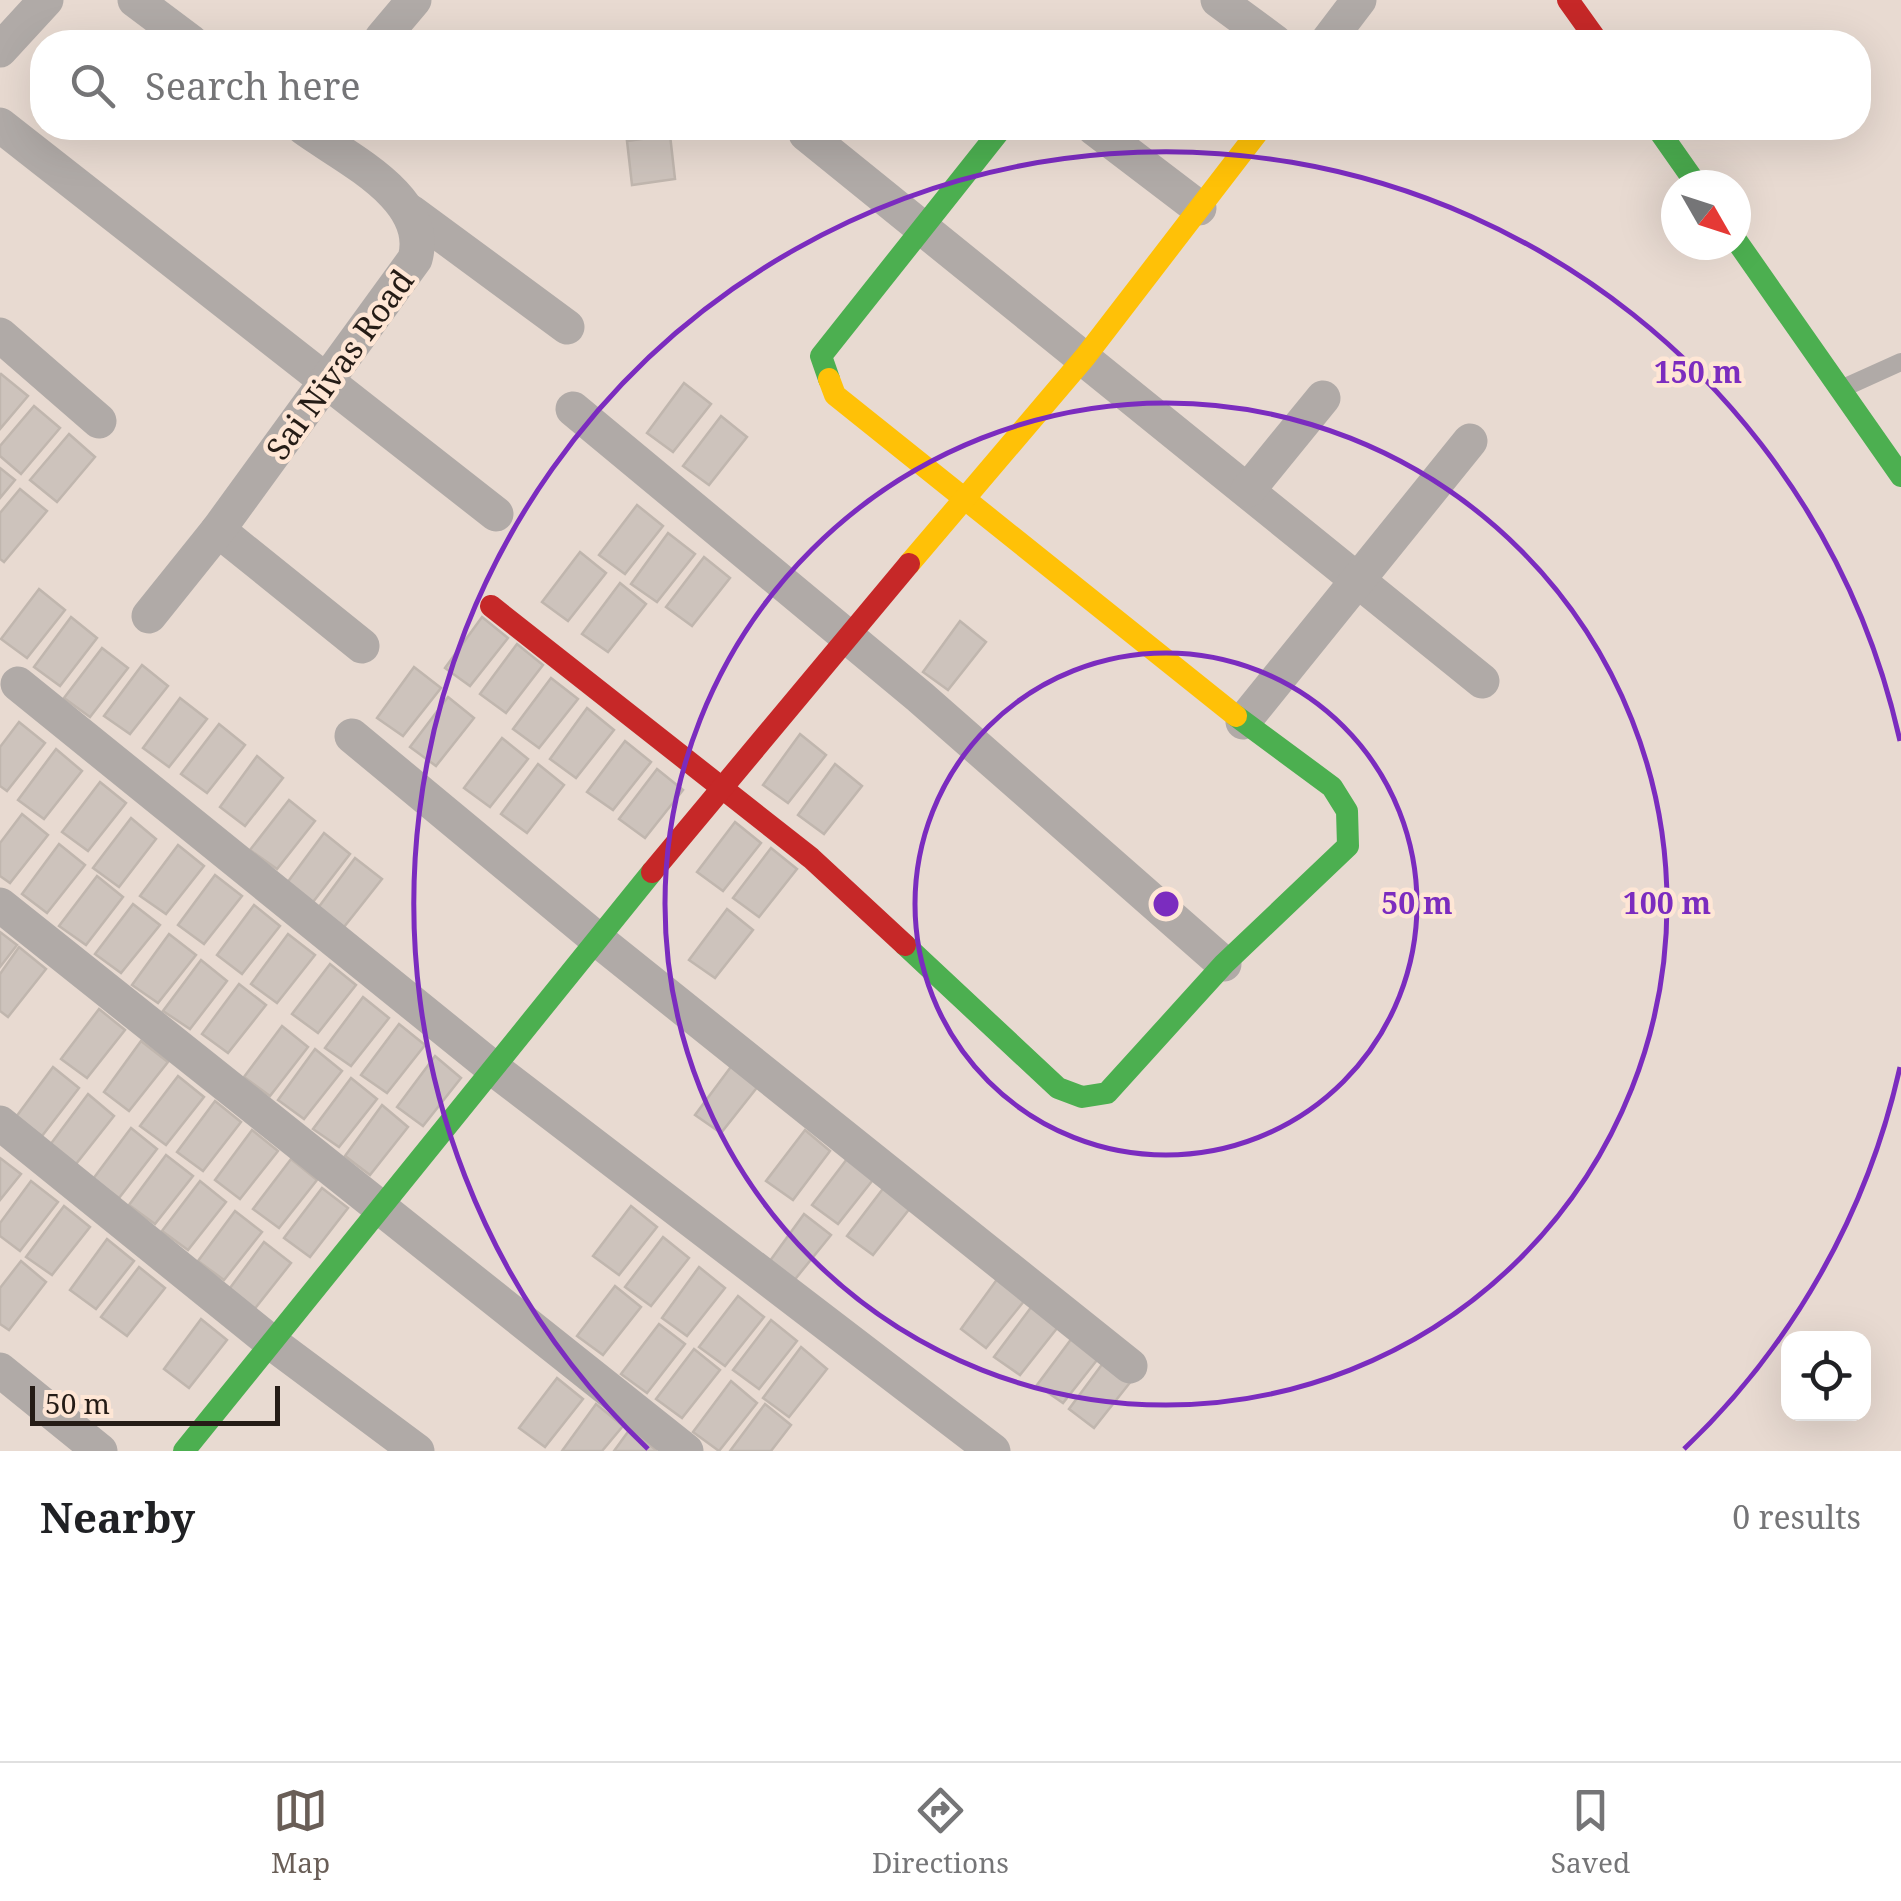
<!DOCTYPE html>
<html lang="en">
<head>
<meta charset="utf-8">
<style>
  :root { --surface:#fff; --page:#f6f6f6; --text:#202124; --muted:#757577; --line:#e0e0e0; --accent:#695e57 }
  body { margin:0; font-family:"Noto Serif",serif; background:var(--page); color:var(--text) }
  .controls { position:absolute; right:30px; bottom:30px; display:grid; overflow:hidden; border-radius:20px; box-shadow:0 10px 40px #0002 }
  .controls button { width:90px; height:90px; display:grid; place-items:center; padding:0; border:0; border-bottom:2px solid var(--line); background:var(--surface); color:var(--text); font:50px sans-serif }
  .compass { position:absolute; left:1661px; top:170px; width:90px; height:90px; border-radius:50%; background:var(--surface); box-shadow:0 10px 40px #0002; rotate:129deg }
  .scale { position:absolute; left:30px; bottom:25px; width:250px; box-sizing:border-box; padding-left:10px; border:5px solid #251c16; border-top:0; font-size:28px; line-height:35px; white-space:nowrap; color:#251c16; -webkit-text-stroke:8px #fee6d5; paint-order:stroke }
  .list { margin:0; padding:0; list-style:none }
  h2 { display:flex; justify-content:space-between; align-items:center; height:130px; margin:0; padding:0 40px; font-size:42px }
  h2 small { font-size:32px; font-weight:400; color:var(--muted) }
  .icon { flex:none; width:55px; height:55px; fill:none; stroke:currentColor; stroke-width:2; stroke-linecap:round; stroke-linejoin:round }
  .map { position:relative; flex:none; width:1901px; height:1451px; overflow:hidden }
  .search { position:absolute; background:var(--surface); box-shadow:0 10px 40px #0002; left:30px; right:30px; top:30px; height:110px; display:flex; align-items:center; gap:25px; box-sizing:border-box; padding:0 35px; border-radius:40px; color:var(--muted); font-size:38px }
  .sheet { height:310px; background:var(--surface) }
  nav { display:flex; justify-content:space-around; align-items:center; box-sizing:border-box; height:140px; border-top:2px solid var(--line); background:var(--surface); font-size:28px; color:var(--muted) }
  nav a { display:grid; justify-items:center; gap:5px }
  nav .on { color:var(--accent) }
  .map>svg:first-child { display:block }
  .building { fill:#cdc3bc; stroke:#c0b6ae; stroke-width:2.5 }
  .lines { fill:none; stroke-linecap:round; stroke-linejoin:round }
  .lane { stroke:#b0aaa7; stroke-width:18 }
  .street { stroke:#b0aaa7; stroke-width:35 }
  .fast { stroke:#4caf50; stroke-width:22 }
  .slow { stroke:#ffc107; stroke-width:22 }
  .jam { stroke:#c62828; stroke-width:22 }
  .ring { fill:none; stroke:#7b2cbf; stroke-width:5 }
  .labels { text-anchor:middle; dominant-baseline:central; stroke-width:9; stroke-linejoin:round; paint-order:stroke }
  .street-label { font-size:32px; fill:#251c16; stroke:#fee6d5 }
  .centre { fill:#7b2cbf; stroke:#fee6d5; stroke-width:5 }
  .ring-label { font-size:30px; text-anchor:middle; font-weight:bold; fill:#7b2cbf; stroke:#fee6d5; stroke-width:9; stroke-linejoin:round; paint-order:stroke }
</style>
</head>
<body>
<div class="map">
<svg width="1901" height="1451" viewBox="0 0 1901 1451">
  <rect width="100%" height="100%" fill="#e8dad1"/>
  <!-- building -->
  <g class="building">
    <polygon points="670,135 675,179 632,185 627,141"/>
    <polygon points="1,374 28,396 0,429 0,375"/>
    <polygon points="684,383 711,404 673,452 647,433"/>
    <polygon points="34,406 60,428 21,474 0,456 0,446"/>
    <polygon points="721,416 747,437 709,485 683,466"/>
    <polygon points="69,434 95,457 57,502 30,480"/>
    <polygon points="0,468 15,480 0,498"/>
    <polygon points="20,489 47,511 4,562 0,559 0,513"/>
    <polygon points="637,505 663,526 625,574 599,555"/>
    <polygon points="668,533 695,554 657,602 631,584"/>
    <polygon points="580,552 606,573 568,621 542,602"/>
    <polygon points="704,557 730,578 692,626 666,607"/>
    <polygon points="620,583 646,604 608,652 582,634"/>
    <polygon points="39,589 65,610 27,658 1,639"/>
    <polygon points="71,617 97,638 60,686 34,667"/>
    <polygon points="482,617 508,638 470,686 445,668"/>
    <polygon points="960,621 986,642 948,690 923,672"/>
    <polygon points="517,644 543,665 506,713 480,694"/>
    <polygon points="102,648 128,668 90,717 64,698"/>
    <polygon points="142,665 168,686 130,734 104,716"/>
    <polygon points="414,667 441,688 403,736 377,718"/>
    <polygon points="551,678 578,699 539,748 513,729"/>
    <polygon points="448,697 474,718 436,766 410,747"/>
    <polygon points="180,698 207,719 169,767 143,748"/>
    <polygon points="587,708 614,730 576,778 550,759"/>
    <polygon points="19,722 45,743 7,791 0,786 0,747"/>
    <polygon points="219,724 245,745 207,793 181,774"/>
    <polygon points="800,734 826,755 788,803 763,785"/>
    <polygon points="502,738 528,759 490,807 464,788"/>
    <polygon points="625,741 651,762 613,810 587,792"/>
    <polygon points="56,749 82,771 44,819 18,800"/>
    <polygon points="257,756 283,778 245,826 220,807"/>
    <polygon points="538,764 564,785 527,833 501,814"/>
    <polygon points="835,764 862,786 824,834 798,815"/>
    <polygon points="657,769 683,790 645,838 619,819"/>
    <polygon points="100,782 126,803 88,851 62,832"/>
    <polygon points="289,800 315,821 277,869 250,850"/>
    <polygon points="22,814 48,835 10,883 0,876 0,843"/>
    <polygon points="131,818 156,839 119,887 93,868"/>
    <polygon points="735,822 761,843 723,891 697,872"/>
    <polygon points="324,833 350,854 313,902 287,883"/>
    <polygon points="59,844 85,865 47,913 22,894"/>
    <polygon points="178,845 204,866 166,914 140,896"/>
    <polygon points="771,848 797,869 759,917 733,898"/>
    <polygon points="355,858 382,879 344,927 318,908"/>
    <polygon points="215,875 242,896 204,944 178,925"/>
    <polygon points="97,876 123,897 86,945 59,926"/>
    <polygon points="133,904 160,925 121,973 95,954"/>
    <polygon points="254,905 280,926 242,974 217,955"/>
    <polygon points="727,909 753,930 715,978 689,960"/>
    <polygon points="0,932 17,945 0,967"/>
    <polygon points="169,934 196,955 158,1003 132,985"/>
    <polygon points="288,934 315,955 277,1003 251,984"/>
    <polygon points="19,947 46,969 8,1017 0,1011 0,974"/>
    <polygon points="201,960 227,981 190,1029 163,1011"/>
    <polygon points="330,964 356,985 318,1033 292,1014"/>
    <polygon points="239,984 266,1005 228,1053 202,1034"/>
    <polygon points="363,997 389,1018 351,1066 325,1048"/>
    <polygon points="99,1009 125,1030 87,1078 61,1059"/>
    <polygon points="399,1024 425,1045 387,1093 361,1075"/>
    <polygon points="282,1026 308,1047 270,1096 244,1077"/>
    <polygon points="141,1041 168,1062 129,1111 104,1092"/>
    <polygon points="315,1049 342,1071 304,1119 278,1100"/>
    <polygon points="435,1056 461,1078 423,1126 397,1107"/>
    <polygon points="733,1064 759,1085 721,1133 695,1115"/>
    <polygon points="53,1067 79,1088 42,1136 16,1117"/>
    <polygon points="178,1076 204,1097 166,1145 140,1126"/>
    <polygon points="351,1078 377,1099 339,1147 313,1129"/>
    <polygon points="88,1094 114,1116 76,1164 50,1145"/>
    <polygon points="215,1101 241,1122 203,1171 177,1152"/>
    <polygon points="382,1105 408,1127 370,1175 345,1156"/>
    <polygon points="131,1128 157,1149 119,1198 93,1179"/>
    <polygon points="252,1130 278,1151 240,1199 215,1180"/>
    <polygon points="805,1130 830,1151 793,1200 766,1181"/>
    <polygon points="166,1155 193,1176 155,1224 129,1205"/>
    <polygon points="850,1155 876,1176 838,1224 812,1205"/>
    <polygon points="0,1158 21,1174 0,1200"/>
    <polygon points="291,1159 317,1180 279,1228 253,1209"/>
    <polygon points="31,1181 58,1202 20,1251 0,1236 0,1223"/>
    <polygon points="200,1181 226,1202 188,1250 162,1231"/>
    <polygon points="885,1186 911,1207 873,1255 847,1236"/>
    <polygon points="322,1188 348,1208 310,1257 284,1238"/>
    <polygon points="64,1206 90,1227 52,1275 26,1257"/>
    <polygon points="631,1206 657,1227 619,1275 593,1256"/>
    <polygon points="235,1211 262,1232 224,1280 198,1261"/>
    <polygon points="804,1214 831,1235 792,1283 767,1265"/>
    <polygon points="663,1237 689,1258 651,1306 625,1287"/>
    <polygon points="107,1239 134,1261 96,1309 70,1290"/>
    <polygon points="264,1242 291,1263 253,1311 227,1292"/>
    <polygon points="21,1261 46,1282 9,1330 0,1324 0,1288"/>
    <polygon points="139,1267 165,1288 127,1336 101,1317"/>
    <polygon points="699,1267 725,1288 687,1336 662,1318"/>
    <polygon points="998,1278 1025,1300 986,1348 961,1329"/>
    <polygon points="615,1286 641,1307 603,1355 577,1336"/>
    <polygon points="738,1296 764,1317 725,1366 699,1347"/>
    <polygon points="1032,1306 1058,1327 1020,1375 994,1357"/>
    <polygon points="201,1319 227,1340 189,1388 164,1369"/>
    <polygon points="771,1320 797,1341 759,1389 733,1370"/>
    <polygon points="659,1324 685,1344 647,1393 621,1374"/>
    <polygon points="1075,1334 1101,1355 1063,1403 1037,1385"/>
    <polygon points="801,1347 827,1369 789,1417 763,1398"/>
    <polygon points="694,1349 720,1370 682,1418 656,1399"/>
    <polygon points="1106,1359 1132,1380 1094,1428 1069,1409"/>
    <polygon points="557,1378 583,1399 545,1447 519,1428"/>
    <polygon points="731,1381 757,1403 719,1451 693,1432"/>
    <polygon points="596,1404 623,1426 602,1451 562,1451"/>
    <polygon points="765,1404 791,1425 771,1451 730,1451"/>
    <polygon points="630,1429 656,1450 656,1451 614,1451"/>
  </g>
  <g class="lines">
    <!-- lane -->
    <polyline class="lane" points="1841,389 1901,362"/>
    <!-- street -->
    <g class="street">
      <polyline points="135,0 191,42"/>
      <polyline points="1218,0 1275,42"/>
      <polyline points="382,38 414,0"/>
      <polyline points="1327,42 1359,0"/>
      <polyline points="0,50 46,0"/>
      <polyline points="0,125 496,514"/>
      <polyline points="1094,128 1199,208"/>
      <polyline points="806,134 1482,681"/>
      <polyline points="411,212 567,327"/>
      <polyline points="0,335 99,421"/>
      <polyline points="573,409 920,697 1224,964"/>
      <polyline points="1248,490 1323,398"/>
      <polyline points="218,530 362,646"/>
      <path d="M 149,616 L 218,530 L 415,259 C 432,198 345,158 304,128"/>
      <polyline points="18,684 494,1069 993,1451"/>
      <polyline points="1243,722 1470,441"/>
      <polyline points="352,736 598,940 1130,1366"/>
      <polyline points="0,905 686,1451"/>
      <polyline points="0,1123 272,1343 417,1451"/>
      <polyline points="0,1370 100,1451"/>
    </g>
    <!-- fast -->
    <g class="fast">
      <polyline points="1657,128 1697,185"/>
      <polyline points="1736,240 1901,476"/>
      <polyline points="829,379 821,356 1002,128"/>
      <polyline points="905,945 1058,1088 1082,1097 1107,1093 1224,964 1348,846 1347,811 1332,787 1236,716"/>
      <polyline points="184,1451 652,872"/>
    </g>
    <!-- slow -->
    <g class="slow">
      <polyline points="829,379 835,395 1236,716"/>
      <polyline points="909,564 1085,357 1261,128"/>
    </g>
    <!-- jam -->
    <g class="jam">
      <polyline points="1568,0 1598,42"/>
      <polyline points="491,606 811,858 905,945"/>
      <polyline points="652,872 909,564"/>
    </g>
  </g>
  <!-- distance rings -->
  <g class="ring">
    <circle cx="1166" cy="904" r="251"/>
    <circle cx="1166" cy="904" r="501"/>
    <path d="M1900 1067A752 752 0 0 1 1684 1449M648 1449A752 752 0 1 1 1900 741"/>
  </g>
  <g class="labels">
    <!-- street labels -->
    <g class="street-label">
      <text transform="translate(339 364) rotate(-54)">Sai Nivas Road</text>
    </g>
  </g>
  <circle cx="1166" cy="904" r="15" class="centre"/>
  <g class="ring-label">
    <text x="1698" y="383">150 m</text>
    <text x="1417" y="914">50 m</text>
    <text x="1667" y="914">100 m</text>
  </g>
</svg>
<div class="controls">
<button><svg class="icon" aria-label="locate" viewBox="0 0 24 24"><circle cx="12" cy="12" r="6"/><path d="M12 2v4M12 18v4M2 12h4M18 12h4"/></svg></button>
</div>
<svg class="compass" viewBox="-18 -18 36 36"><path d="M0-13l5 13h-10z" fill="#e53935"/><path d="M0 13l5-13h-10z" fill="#757577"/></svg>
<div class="scale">50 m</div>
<div class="search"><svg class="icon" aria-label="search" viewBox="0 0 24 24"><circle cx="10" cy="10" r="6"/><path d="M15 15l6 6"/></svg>Search here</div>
</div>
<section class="sheet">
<h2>Nearby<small>0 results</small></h2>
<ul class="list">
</ul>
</section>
<nav>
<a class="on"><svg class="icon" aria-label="map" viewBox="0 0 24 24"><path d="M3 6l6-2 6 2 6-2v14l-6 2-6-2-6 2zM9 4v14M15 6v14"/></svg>Map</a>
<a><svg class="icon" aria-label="directions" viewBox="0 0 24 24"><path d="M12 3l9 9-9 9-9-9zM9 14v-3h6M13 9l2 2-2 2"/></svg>Directions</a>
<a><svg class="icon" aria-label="saved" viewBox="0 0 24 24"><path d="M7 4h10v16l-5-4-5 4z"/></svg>Saved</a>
</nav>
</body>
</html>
